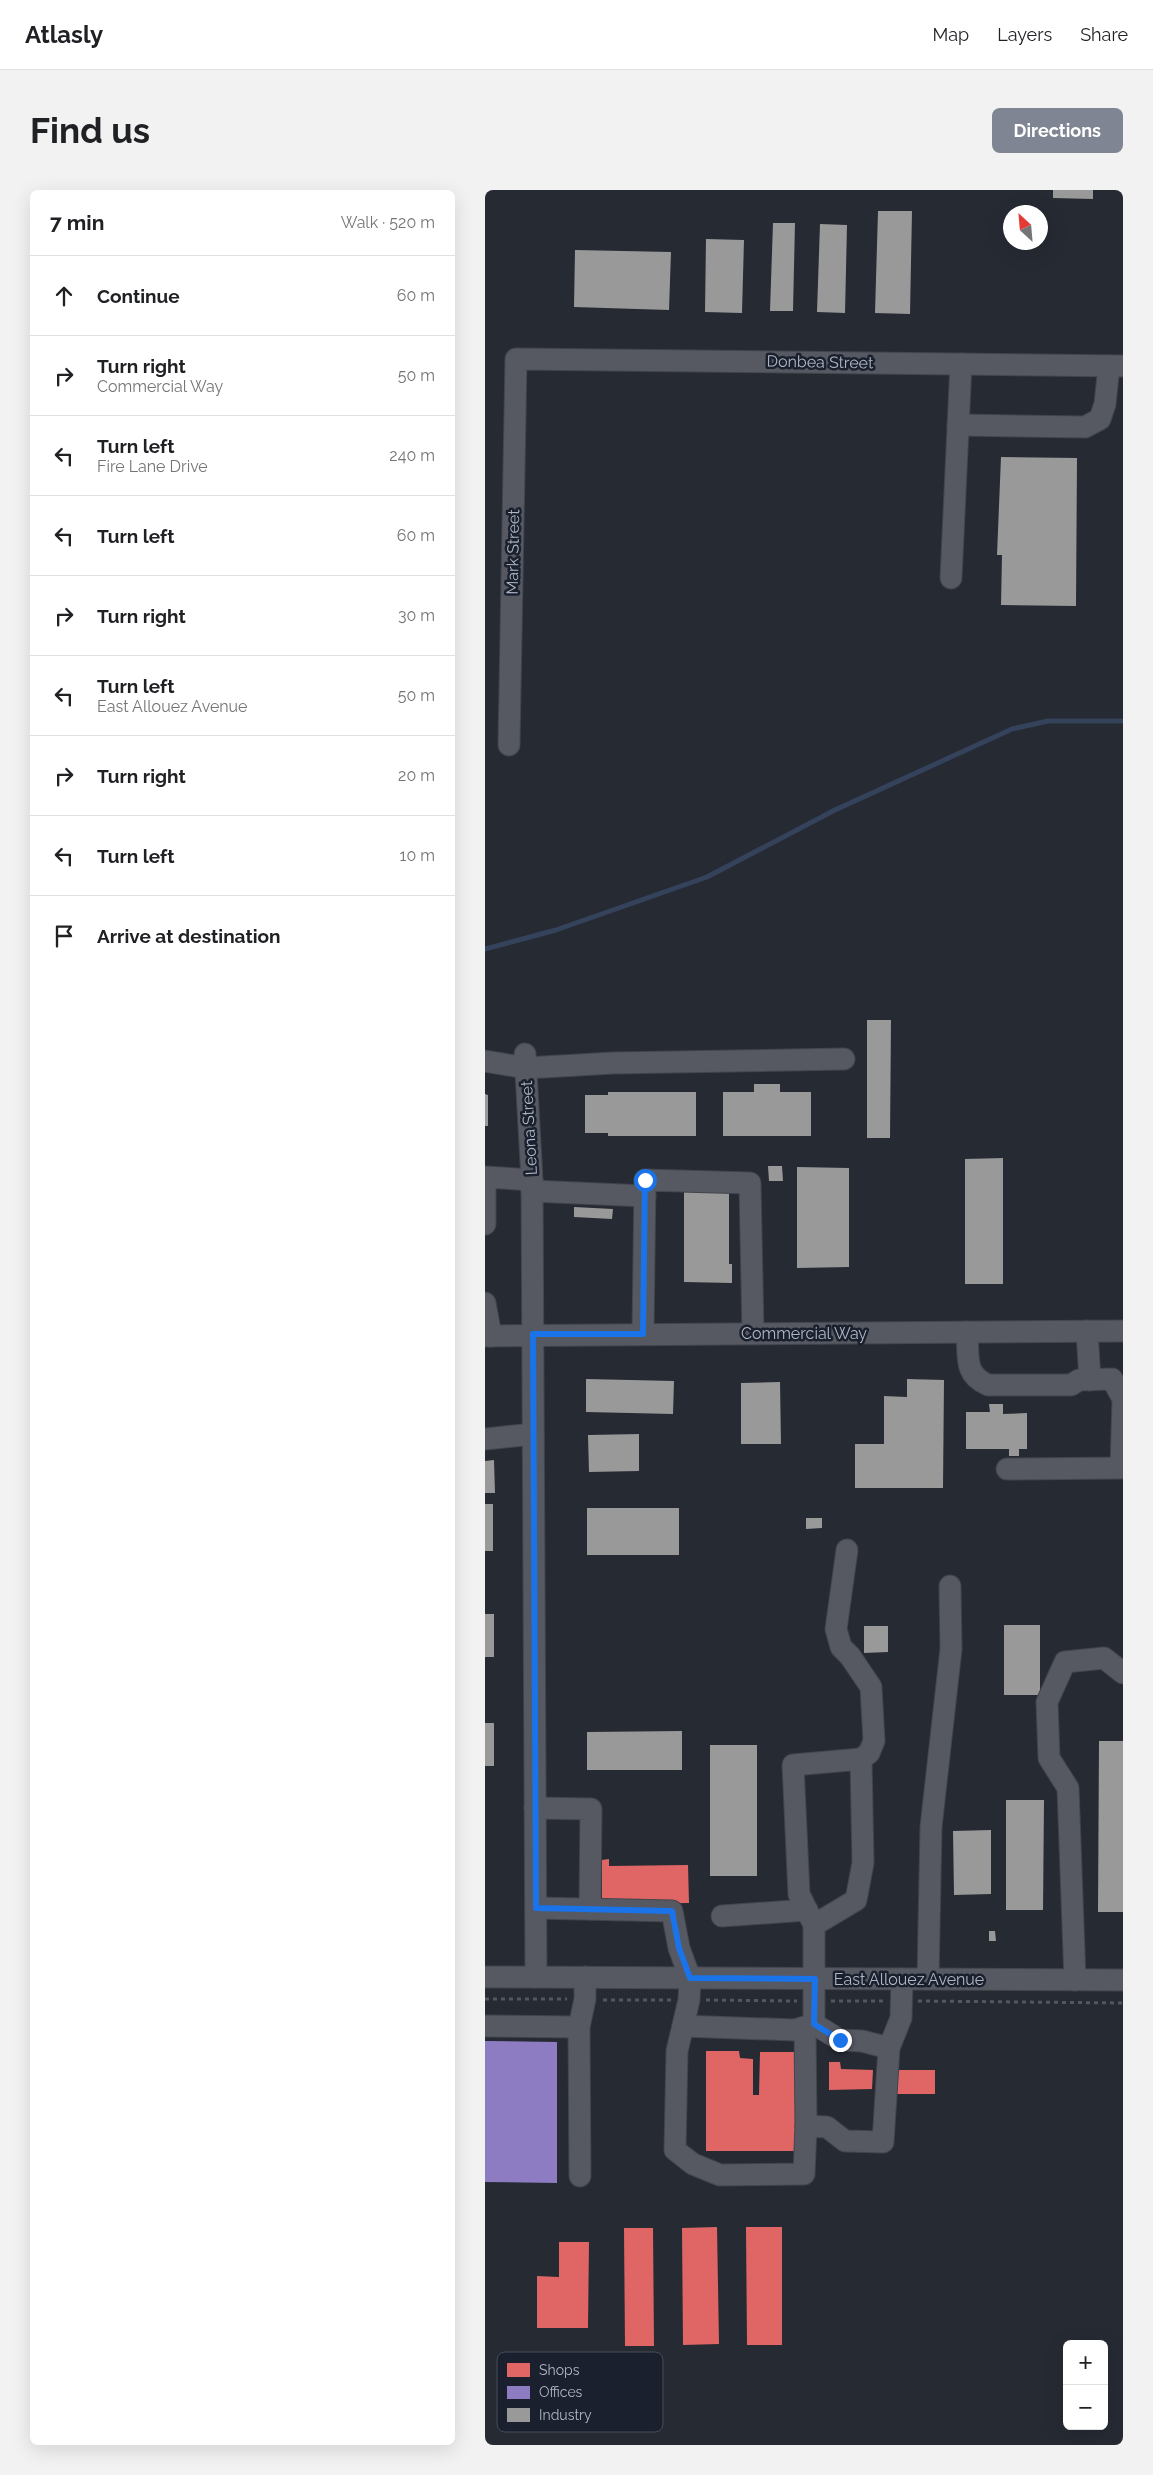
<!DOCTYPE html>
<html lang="en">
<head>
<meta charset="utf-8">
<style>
  :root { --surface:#fff; --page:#f2f2f2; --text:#202124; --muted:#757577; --line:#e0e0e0; --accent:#7f8592 }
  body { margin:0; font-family:Raleway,sans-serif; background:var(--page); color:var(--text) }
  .controls { position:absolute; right:15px; bottom:15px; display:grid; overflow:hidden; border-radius:8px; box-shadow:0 5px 20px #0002 }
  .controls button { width:45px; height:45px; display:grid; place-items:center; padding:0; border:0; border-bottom:1px solid var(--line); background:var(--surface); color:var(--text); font:25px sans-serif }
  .compass { position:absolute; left:518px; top:15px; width:45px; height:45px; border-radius:50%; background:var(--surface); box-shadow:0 5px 20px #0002; rotate:334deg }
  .stop { position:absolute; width:15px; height:15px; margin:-11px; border:4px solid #1a73e8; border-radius:50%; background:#fff }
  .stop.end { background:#1a73e8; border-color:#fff; box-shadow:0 1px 5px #0008 }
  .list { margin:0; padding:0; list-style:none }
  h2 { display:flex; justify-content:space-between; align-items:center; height:65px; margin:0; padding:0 20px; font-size:21px }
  h2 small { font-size:16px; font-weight:400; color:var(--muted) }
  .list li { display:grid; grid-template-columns:32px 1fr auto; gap:15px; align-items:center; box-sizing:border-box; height:80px; padding:0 20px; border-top:1px solid var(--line) }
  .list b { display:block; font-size:19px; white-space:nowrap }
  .list p { margin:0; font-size:16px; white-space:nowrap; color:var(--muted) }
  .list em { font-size:16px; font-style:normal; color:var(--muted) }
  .icon { flex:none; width:28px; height:28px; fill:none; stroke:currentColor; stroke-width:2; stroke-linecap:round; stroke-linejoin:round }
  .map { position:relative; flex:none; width:638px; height:2255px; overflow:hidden; border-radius:8px }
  header { display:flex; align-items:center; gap:30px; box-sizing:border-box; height:70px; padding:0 25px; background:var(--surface); border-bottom:1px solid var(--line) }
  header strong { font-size:24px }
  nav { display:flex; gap:28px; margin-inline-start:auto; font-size:18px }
  .intro { display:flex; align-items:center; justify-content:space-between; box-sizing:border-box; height:120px; padding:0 30px }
  h1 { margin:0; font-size:35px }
  .button { padding:12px 22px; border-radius:8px; background:var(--accent); color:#fff; font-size:18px; font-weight:700 }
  main { display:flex; gap:30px; padding:0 30px }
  aside { flex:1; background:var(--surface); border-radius:8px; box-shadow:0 5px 20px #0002 }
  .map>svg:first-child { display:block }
  .shops { fill:#e06666 }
  .offices { fill:#8e7cc3 }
  .industry { fill:#999 }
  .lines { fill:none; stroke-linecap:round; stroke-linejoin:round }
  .stream { stroke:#34425b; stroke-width:5 }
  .minor-casing { stroke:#42454c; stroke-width:23 }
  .path { stroke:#53585e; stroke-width:3; stroke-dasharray:4 4; stroke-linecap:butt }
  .minor { stroke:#565961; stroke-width:21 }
  .route { stroke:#1a73e8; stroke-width:6 }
  .labels { text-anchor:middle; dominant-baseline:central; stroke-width:5; stroke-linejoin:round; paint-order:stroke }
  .street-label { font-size:16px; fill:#afb6c5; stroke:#1a202d }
  .key { fill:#1a202d; stroke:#474d5b; stroke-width:1 }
  .key-label { font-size:14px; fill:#afb6c5 }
</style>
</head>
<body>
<header>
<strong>Atlasly</strong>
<nav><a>Map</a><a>Layers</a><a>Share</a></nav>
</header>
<div class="intro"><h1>Find us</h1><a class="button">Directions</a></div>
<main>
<aside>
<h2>7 min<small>Walk · 520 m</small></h2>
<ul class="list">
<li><svg class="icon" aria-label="ahead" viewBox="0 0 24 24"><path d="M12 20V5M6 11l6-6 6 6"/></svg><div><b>Continue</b></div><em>60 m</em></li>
<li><svg class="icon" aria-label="right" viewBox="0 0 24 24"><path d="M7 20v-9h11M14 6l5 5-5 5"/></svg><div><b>Turn right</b><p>Commercial Way</p></div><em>50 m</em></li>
<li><svg class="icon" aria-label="left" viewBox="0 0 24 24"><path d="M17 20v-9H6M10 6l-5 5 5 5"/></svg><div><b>Turn left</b><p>Fire Lane Drive</p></div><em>240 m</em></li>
<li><svg class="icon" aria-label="left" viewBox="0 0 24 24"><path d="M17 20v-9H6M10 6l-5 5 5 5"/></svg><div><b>Turn left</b></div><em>60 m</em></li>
<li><svg class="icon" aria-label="right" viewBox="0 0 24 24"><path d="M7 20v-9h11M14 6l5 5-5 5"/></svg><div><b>Turn right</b></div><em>30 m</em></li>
<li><svg class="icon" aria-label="left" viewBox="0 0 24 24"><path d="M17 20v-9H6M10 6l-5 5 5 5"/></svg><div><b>Turn left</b><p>East Allouez Avenue</p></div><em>50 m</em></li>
<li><svg class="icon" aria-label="right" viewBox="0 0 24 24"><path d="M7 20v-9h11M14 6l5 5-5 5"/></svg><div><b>Turn right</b></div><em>20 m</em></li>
<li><svg class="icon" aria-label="left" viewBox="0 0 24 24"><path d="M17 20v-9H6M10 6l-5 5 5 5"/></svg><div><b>Turn left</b></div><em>10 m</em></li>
<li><svg class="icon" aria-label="arrive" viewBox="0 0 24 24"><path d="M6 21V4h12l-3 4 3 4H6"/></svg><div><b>Arrive at destination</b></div></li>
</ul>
</aside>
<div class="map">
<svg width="638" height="2255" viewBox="0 0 638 2255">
  <rect width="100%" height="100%" fill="#262a33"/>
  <!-- shops -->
  <g class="shops">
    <polygon points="124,1669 124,1676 203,1675 204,1713 117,1714 117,1670"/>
    <polygon points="221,1861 254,1861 255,1868 268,1869 268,1905 274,1905 275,1862 312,1862 312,1961 221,1961"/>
    <polygon points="344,1872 355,1872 356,1879 388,1880 387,1899 344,1900"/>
    <polygon points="413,1880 450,1880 450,1904 412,1904"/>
    <polygon points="232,2037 234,2154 198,2155 197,2038"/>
    <polygon points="261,2037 297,2037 297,2155 262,2155"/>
    <polygon points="139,2038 168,2038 169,2156 140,2156"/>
    <polygon points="74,2052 104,2052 103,2138 52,2138 52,2086 74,2087"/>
  </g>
  <!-- offices -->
  <polygon class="offices" points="0,1851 72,1852 72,1993 0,1992"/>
  <!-- industry -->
  <g class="industry">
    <polygon points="568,0 608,0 608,9 568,8"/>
    <polygon points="393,21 427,21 425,124 390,123"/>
    <polygon points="288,33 310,33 308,121 285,121"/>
    <polygon points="335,34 362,35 360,123 332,122"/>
    <polygon points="221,49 259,50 257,123 220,122"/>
    <polygon points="90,60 186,62 184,120 89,117"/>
    <polygon points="516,267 592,268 591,416 516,415 517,365 512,365"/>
    <polygon points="382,830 406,830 405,948 382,948"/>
    <polygon points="269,894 295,894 295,902 326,902 326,946 238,946 238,902 269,902"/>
    <polygon points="123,902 211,902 211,946 123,946 123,943 100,943 100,905 123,905"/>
    <polygon points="0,904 3,905 3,936 0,936"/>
    <polygon points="518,968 518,1094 480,1094 480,969"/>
    <polygon points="283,976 297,976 298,991 284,991"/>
    <polygon points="312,977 364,978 364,1077 312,1078"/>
    <polygon points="199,1002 244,1002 244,1074 247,1074 247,1093 199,1092"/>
    <polygon points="89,1017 128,1019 127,1029 89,1027"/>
    <polygon points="101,1189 189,1191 188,1224 101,1222"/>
    <polygon points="422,1189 459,1190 458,1298 370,1298 370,1254 399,1254 399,1206 422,1207"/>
    <polygon points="295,1192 296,1254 256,1254 256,1193"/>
    <polygon points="504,1214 518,1214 518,1224 542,1223 542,1259 534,1259 534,1266 524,1266 524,1259 481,1259 481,1222 505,1222"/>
    <polygon points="154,1244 154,1281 104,1282 103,1245"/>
    <polygon points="9,1270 10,1303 0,1303 0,1271"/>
    <rect x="0" y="1314" width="8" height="47"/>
    <rect x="102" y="1318" width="92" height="47"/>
    <polygon points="321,1328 337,1328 337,1338 321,1339"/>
    <rect x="0" y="1424" width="9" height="43"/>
    <rect x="519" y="1435" width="36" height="70"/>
    <polygon points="379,1436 403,1436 403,1462 379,1463"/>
    <rect x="0" y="1533" width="9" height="43"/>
    <polygon points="197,1541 197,1580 102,1580 102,1542"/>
    <polygon points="614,1551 638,1551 638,1722 613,1722"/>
    <rect x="225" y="1555" width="47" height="131"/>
    <polygon points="521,1610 559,1610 558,1720 521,1720"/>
    <polygon points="506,1640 506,1704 469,1705 468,1641"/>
    <polygon points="504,1741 510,1741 511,1751 504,1751"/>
  </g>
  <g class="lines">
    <!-- stream -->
    <polyline class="stream" points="0,759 71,740 222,687 350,620 527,539 563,531 638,531"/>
    <defs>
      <g id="minor">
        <polyline points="473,235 600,237 615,229 620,214 624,176"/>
        <polyline points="466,388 476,174"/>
        <polyline points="24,555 31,169 638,176"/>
        <polyline points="40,864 47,990 51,1787"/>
        <polyline points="0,871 41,878 128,873 359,869"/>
        <polyline points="47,1001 160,1006"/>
        <polyline points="0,1034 0,987 47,990"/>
        <polyline points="0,1113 6,1146"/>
        <polyline points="602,1141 605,1190"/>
        <path d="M 482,1142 C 484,1166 478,1184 503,1195 L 586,1195 L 594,1190 L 627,1189 L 638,1209 L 636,1278 L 522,1279"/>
        <polyline points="158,1144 160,990 265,993 268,1143"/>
        <polyline points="0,1146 638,1141"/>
        <polyline points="0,1249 48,1244"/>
        <polyline points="362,1360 351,1439 356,1457 365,1466 386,1497 389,1551 384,1563 376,1569"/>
        <polyline points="50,1618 106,1619 105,1719"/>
        <polyline points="51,1718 187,1721 194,1758 205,1788 204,1810 192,1861 190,1960 208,1974 235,1985 319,1984 321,1936 342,1937 360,1951 398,1952 404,1858 416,1828 417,1789"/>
        <polyline points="237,1726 322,1720"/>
        <polyline points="0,1787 638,1790"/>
        <polyline points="443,1789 446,1637 466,1459 465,1396"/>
        <polyline points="590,1790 583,1598 564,1568 562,1512 580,1472 619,1468 638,1483"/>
        <polyline points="329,1834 355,1850 377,1851 404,1858"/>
        <polyline points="0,1836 94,1837"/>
        <polyline points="198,1836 310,1840 329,1834 329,1735 371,1710 378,1673 376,1569 308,1575 314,1704 329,1735"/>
        <polyline points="320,1837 321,1936"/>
        <polyline points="95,1986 94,1837 100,1809 100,1787"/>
      </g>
    </defs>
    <!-- minor casing -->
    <use href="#minor" class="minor-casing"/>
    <!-- path -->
    <g class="path">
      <polyline points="0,1809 82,1809"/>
      <polyline points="118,1810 187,1810"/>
      <polyline points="221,1810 312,1811"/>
      <polyline points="346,1811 399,1811"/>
      <polyline points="433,1811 638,1813"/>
    </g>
    <!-- minor -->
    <use href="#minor" class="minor"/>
  </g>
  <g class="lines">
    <!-- route -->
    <polyline class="route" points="160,990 158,1144 48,1144 51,1718 187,1721 194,1758 205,1788 330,1789 329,1834 355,1850"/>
  </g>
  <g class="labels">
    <!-- street labels -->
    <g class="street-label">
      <text transform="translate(335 172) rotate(1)">Donbea Street</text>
      <text transform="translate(28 362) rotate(-89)">Mark Street</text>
      <text transform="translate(44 938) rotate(-93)">Leona Street</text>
      <text x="319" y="1143">Commercial Way</text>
      <text x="424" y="1789">East Allouez Avenue</text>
    </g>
  </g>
  <!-- legend -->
  <rect x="12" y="2162" width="166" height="80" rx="8" class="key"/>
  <rect x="22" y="2173" width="23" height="14" fill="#e06666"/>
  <rect x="22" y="2196" width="23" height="13" fill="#8e7cc3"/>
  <rect x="22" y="2218" width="23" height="14" fill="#999"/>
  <g class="key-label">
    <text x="54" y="2185">Shops</text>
    <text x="54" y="2207">Offices</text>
    <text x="54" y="2230">Industry</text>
  </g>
</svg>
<div class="controls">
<button>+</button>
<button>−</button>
</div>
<svg class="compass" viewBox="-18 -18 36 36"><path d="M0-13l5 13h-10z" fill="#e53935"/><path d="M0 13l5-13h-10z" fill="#757577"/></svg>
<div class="stop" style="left:160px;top:990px"></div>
<div class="stop end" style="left:355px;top:1850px"></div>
</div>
</main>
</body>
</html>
